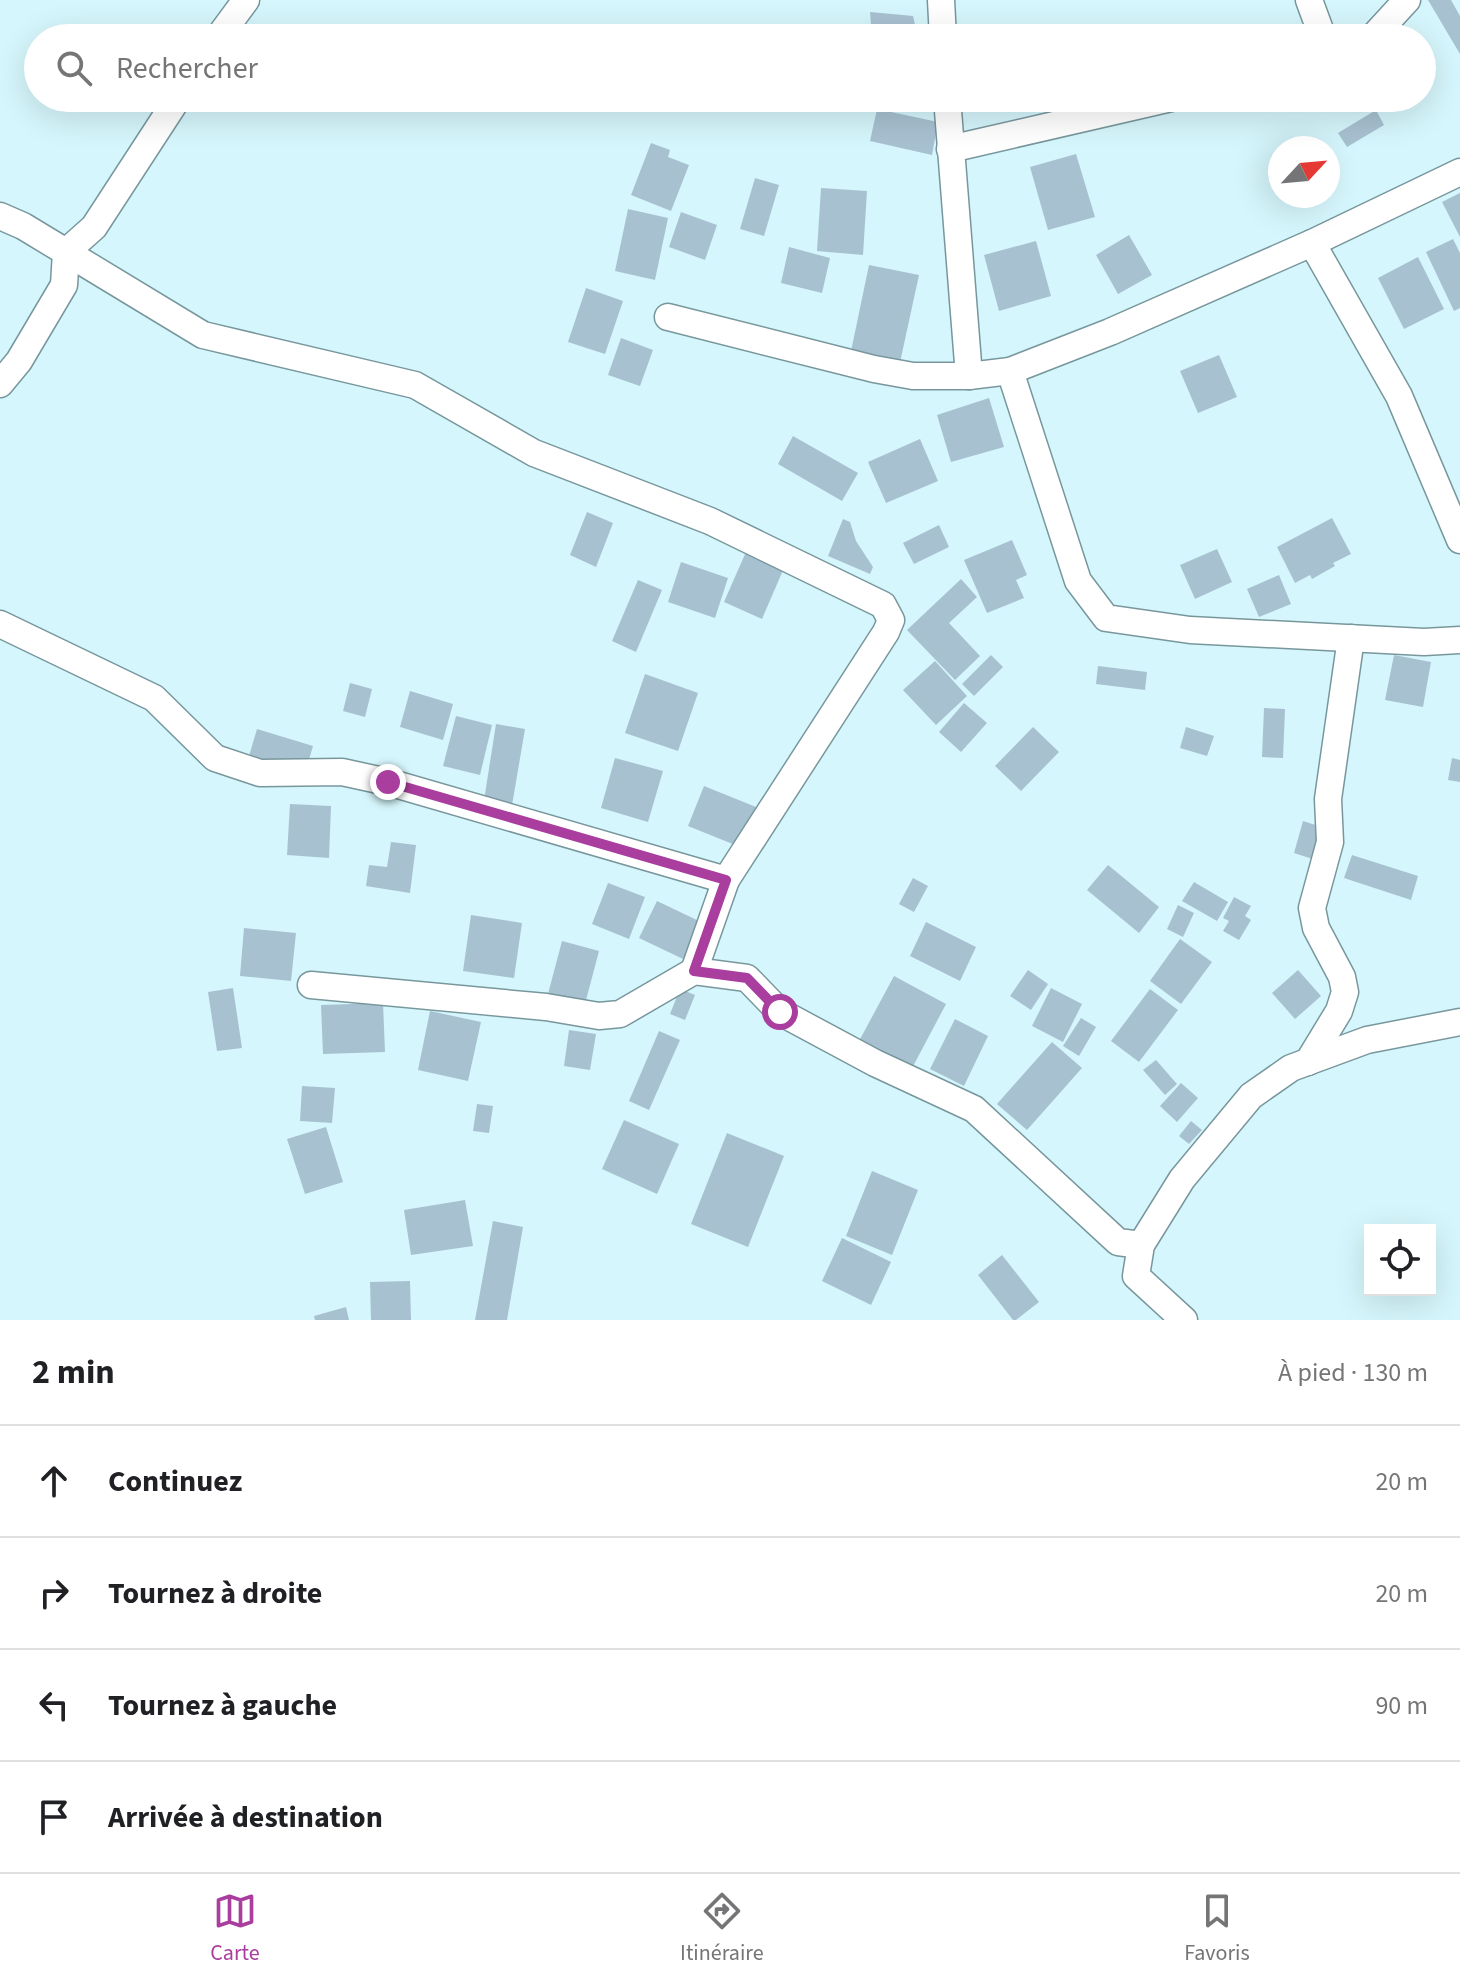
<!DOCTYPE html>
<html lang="fr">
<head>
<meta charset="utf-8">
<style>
  :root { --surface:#fff; --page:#f6f6f6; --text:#202124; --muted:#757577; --line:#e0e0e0; --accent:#aa3e9e }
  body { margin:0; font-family:"Source Sans 3",sans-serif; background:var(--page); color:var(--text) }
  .controls { position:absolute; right:24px; bottom:24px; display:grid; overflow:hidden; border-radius:0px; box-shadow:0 8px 32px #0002 }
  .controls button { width:72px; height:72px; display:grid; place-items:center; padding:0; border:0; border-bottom:2px solid var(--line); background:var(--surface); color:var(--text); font:40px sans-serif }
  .compass { position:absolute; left:1268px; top:136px; width:72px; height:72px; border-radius:50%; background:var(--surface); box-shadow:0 8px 32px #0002; rotate:64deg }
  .stop { position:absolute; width:24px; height:24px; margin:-18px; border:6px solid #aa3e9e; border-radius:50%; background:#fff }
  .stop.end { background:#aa3e9e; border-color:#fff; box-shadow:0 2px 8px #0008 }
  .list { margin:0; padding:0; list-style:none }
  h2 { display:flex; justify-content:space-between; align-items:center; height:104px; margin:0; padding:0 32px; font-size:34px }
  h2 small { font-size:26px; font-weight:400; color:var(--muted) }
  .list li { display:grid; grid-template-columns:52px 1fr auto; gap:24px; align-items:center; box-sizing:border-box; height:112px; padding:0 32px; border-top:2px solid var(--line) }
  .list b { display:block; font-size:30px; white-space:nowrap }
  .list em { font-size:26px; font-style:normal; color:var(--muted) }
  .icon { flex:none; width:44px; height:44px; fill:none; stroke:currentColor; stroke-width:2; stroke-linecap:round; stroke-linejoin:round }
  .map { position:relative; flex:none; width:1460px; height:1320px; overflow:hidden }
  .search { position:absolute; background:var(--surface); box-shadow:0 8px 32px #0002; left:24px; right:24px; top:24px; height:88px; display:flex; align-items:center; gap:20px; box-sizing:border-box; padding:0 28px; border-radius:44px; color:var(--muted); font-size:30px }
  .sheet { height:552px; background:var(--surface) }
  nav { display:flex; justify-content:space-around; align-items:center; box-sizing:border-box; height:112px; border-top:2px solid var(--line); background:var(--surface); font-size:22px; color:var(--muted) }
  nav a { display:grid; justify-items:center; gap:4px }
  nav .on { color:var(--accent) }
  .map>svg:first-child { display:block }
  .building { fill:#a8c1d1 }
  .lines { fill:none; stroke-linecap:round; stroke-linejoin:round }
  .street-casing { stroke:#78979d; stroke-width:29 }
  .street { stroke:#fff; stroke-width:26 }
  .route { stroke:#aa3e9e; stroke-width:10 }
</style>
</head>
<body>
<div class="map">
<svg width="1460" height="1320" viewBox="0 0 1460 1320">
  <rect width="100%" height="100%" fill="#d5f6fc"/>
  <!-- building -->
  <g class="building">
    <polygon points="1428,0 1451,0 1460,16 1460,54"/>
    <polygon points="870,12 913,16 918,38 872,38"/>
    <polygon points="750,98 793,98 792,106"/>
    <polygon points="877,109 938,122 932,155 870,141"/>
    <polygon points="1376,110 1384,125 1347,147 1338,133"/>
    <polygon points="651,143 670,150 668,157 689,165 671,211 631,195"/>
    <polygon points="1076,154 1095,217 1048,230 1030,167"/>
    <polygon points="755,178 779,185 764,236 740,229"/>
    <polygon points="821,188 867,191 863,255 817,251"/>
    <polygon points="1460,193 1460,237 1442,202"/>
    <polygon points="628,209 668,218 655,280 615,271"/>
    <polygon points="681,212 717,225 705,260 669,247"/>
    <polygon points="1129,235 1152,275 1118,294 1096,255"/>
    <polygon points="1453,239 1460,253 1460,308 1454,311 1426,252"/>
    <polygon points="1036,241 1051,296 999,311 984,255"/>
    <polygon points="789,247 830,258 822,293 781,283"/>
    <polygon points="1418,257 1444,309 1404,329 1378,278"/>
    <polygon points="869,265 919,275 899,367 850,356"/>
    <polygon points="586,288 623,301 605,354 568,342"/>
    <polygon points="621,338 653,350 640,386 608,375"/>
    <polygon points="1219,355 1237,397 1198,413 1180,371"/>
    <polygon points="989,398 1004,447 951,462 937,415"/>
    <polygon points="793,436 858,473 842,501 778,464"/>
    <polygon points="920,439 938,481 886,503 868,462"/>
    <polygon points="587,512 613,523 596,567 570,555"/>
    <polygon points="1332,518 1351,554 1333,563 1335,566 1312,579 1310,575 1295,583 1277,547"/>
    <polygon points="843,519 850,522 856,541 873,567 870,574 828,556"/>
    <polygon points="939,525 949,547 914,564 903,543"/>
    <polygon points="1012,540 1027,575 1016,580 1024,598 987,613 964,560"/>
    <polygon points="749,545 787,561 762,619 724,602"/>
    <polygon points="1217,549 1232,582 1195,599 1180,565"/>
    <polygon points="681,562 728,578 715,618 668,602"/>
    <polygon points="1279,575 1291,604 1259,617 1247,589"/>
    <polygon points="961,579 977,597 949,623 980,656 955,680 907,630"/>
    <polygon points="638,580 662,590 636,652 612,641"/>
    <polygon points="991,655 1003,667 974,696 962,684"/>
    <polygon points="1394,655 1431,662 1423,707 1385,700"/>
    <polygon points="935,661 967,696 936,725 903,690"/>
    <polygon points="1098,666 1147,672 1145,690 1096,684"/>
    <polygon points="645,674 698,693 678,751 625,733"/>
    <polygon points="350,683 372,689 365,717 343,711"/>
    <polygon points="410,691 453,704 443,740 400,727"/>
    <polygon points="964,703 987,723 961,752 939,732"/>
    <polygon points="1264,708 1285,709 1283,758 1262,757"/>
    <polygon points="456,716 492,725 480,775 443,766"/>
    <polygon points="496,724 525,729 510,817 482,813"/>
    <polygon points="1033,727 1059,752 1021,791 995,766"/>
    <polygon points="1186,727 1214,736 1207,756 1180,748"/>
    <polygon points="257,729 313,746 302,783 246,766"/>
    <polygon points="615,758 663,771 648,822 601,808"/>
    <polygon points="1452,758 1460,760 1460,782 1448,780"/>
    <polygon points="704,786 756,807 740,847 688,826"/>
    <polygon points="290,804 331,806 329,858 287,855"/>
    <polygon points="1303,821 1328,829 1319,861 1294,853"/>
    <polygon points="391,842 416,845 410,893 366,886 369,865 387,867"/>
    <polygon points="1352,855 1418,876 1411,900 1344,878"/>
    <polygon points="1108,865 1159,907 1139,933 1087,890"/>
    <polygon points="913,878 928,886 914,912 899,904"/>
    <polygon points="1194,882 1228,902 1217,921 1182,901"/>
    <polygon points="608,883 645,897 629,939 592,924"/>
    <polygon points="1234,897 1251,906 1245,916 1251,920 1239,940 1223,931 1229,921 1223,918"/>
    <polygon points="657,901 701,922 683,959 639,938"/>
    <polygon points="1178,905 1194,913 1183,937 1167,929"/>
    <polygon points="471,915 522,923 514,978 463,971"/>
    <polygon points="926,922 976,947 960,981 910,956"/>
    <polygon points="244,928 296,933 291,981 240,976"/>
    <polygon points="1180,939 1212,962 1181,1004 1150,981"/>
    <polygon points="562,941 599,951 585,1004 548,994"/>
    <polygon points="1028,970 1048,984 1031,1010 1010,996"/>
    <polygon points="1298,970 1321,996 1295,1019 1272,993"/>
    <polygon points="894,976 946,1004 910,1072 858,1043"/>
    <polygon points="233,988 242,1048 217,1051 208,992"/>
    <polygon points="1051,988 1082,1004 1063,1042 1032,1026"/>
    <polygon points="680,989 695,995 685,1020 670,1014"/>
    <polygon points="1150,989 1178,1010 1139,1062 1111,1041"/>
    <polygon points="383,1003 385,1052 323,1054 321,1005"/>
    <polygon points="430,1011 481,1022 468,1081 418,1070"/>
    <polygon points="1081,1018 1096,1027 1079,1056 1063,1046"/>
    <polygon points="955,1019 988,1036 964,1086 930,1069"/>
    <polygon points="569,1030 596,1034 590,1070 564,1066"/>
    <polygon points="659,1031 680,1040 649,1110 629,1101"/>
    <polygon points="1052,1042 1082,1068 1027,1130 997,1104"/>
    <polygon points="1156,1060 1177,1084 1165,1095 1143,1070"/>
    <polygon points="1181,1083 1198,1098 1177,1122 1160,1106"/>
    <polygon points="302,1086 335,1088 332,1123 300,1121"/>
    <polygon points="477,1104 493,1106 489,1133 473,1131"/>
    <polygon points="624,1120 679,1144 657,1194 602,1169"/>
    <polygon points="1191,1121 1202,1130 1189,1144 1179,1136"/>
    <polygon points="326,1127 343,1182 305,1194 287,1139"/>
    <polygon points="727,1133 784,1156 748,1247 691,1224"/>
    <polygon points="872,1171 918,1190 892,1255 846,1236"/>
    <polygon points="465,1200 473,1246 411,1255 404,1210"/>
    <polygon points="493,1221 523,1227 507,1320 475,1320"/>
    <polygon points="842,1238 891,1262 871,1305 822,1281"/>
    <polygon points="1002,1255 1039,1302 1016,1320 1013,1320 978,1275"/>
    <polygon points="410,1281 411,1320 371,1320 370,1282"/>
    <polygon points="346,1307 349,1320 315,1320 314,1316"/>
  </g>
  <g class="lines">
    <defs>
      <g id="street">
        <polyline points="941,0 943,38"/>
        <polyline points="1309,0 1323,38"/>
        <polyline points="218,38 246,0"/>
        <polyline points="1372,38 1407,0"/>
        <polyline points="178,98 94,227 66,252 203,335 415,385 534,453 710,521 883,605 891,620 886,632 726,880 694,971 747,978 780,1012 875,1063 974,1109 1118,1242 1141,1245"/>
        <polyline points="947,98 969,376"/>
        <polyline points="950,149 1171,98"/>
        <polyline points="0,216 23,226 66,252 64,285 19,361 0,384"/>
        <polyline points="1312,243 1399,396 1460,540"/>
        <polyline points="668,317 874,369 913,376 969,376 1010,371 1110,332 1312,243 1460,172"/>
        <polyline points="1010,371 1078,581 1106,618 1190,630 1424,642 1460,640"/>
        <polyline points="0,624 154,698 215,758 260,773 342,772 388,782 726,880"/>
        <polyline points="311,985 546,1007 599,1016 620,1014 694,971"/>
        <polyline points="1308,1062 1339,1011 1345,992 1342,977 1316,928 1312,908 1330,842 1328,799 1351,638"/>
        <polyline points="1184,1320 1136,1276 1141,1245 1182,1179 1251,1096 1291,1068 1367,1040 1460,1022"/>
      </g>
    </defs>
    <!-- street casing -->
    <use href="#street" class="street-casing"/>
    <!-- street -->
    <use href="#street" class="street"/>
  </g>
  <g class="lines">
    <!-- route -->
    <polyline class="route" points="388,782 726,880 694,971 747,978 780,1012"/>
  </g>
</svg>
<div class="controls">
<button><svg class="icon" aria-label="locate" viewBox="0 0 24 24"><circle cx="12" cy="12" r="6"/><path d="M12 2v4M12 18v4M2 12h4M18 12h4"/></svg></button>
</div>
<svg class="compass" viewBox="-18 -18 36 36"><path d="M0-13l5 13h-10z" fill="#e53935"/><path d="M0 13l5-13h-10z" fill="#757577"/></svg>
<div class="stop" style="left:780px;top:1012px"></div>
<div class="stop end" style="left:388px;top:782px"></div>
<div class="search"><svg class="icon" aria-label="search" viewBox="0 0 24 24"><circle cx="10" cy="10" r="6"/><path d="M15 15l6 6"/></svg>Rechercher</div>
</div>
<section class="sheet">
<h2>2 min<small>À pied · 130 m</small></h2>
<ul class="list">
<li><svg class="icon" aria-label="ahead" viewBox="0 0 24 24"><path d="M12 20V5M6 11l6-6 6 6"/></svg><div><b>Continuez</b></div><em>20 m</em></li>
<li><svg class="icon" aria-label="right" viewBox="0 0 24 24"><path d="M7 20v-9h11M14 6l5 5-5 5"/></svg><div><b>Tournez à droite</b></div><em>20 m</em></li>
<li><svg class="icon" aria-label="left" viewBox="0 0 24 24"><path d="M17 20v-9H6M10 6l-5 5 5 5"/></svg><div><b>Tournez à gauche</b></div><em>90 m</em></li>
<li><svg class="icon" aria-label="arrive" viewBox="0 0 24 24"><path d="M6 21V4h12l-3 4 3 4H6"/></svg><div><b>Arrivée à destination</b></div></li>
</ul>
</section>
<nav>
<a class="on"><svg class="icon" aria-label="map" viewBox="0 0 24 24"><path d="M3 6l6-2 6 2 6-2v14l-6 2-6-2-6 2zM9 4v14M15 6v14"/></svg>Carte</a>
<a><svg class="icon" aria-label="directions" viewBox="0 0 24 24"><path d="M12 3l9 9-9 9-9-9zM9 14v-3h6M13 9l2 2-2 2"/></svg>Itinéraire</a>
<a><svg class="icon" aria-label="saved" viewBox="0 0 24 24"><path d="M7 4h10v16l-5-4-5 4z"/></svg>Favoris</a>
</nav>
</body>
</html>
